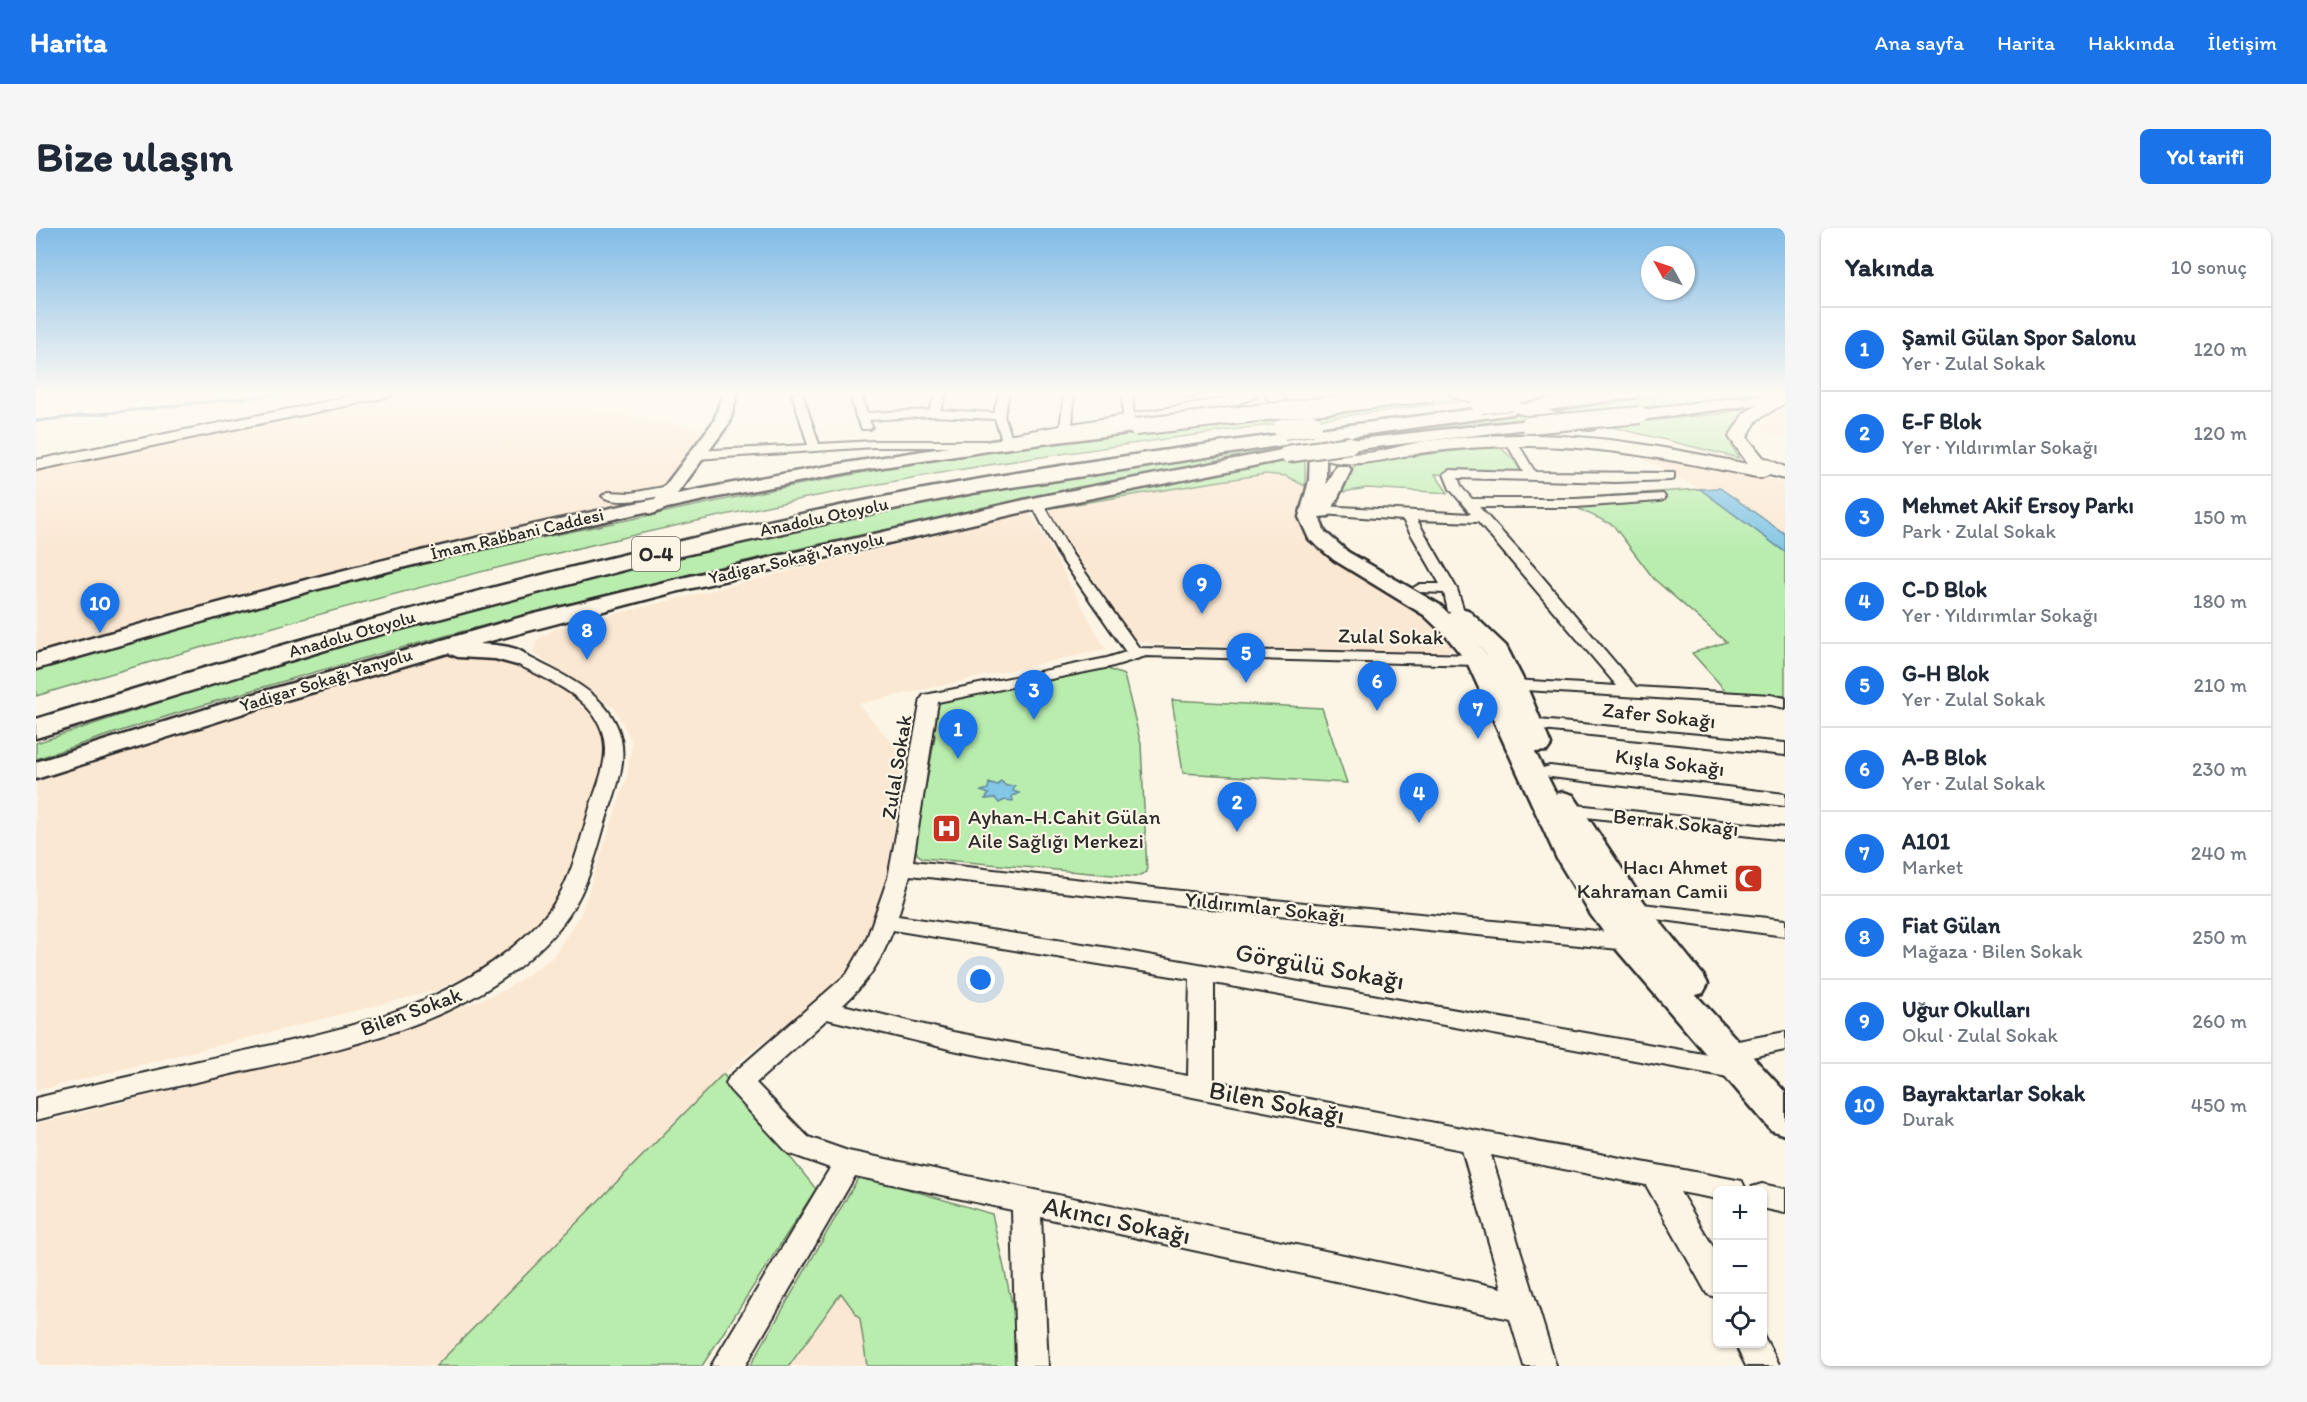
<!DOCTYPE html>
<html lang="tr">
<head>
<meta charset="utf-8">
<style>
  :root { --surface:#fff; --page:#f6f6f7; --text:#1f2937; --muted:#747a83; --line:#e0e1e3; --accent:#1a73e8 }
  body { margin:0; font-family:Itim,sans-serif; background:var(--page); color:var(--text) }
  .controls { position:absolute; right:18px; bottom:18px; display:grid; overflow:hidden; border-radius:9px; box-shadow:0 2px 4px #0004 }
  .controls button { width:54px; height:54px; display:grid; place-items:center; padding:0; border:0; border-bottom:2px solid var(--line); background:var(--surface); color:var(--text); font:30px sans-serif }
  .compass { position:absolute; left:1605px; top:18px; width:54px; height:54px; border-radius:50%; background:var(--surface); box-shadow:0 2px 4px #0004; rotate:310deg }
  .you { position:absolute; left:945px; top:752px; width:21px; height:21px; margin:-15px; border:4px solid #fff; border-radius:50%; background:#1a73e8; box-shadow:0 0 0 9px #1a73e833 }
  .badge { display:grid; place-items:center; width:39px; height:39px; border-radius:50%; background:var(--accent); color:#fff; font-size:20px; font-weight:700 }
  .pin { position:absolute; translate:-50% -50px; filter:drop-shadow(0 2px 3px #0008) }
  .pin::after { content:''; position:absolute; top:32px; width:21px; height:18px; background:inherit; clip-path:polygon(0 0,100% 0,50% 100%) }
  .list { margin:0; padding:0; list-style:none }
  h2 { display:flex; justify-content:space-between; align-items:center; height:78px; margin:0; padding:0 24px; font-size:26px }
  h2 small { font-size:20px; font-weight:400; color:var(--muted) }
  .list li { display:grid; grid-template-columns:39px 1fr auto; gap:18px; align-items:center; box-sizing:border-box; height:84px; padding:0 24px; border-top:2px solid var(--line) }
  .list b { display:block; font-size:22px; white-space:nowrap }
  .list p { margin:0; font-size:20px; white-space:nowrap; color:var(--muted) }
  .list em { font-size:20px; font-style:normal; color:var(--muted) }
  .icon { flex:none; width:33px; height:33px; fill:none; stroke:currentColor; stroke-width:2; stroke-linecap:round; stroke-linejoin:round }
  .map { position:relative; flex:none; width:1749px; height:1138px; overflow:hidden; border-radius:9px }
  header { display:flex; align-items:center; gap:36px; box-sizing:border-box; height:84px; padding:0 30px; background:var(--accent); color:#fff }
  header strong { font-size:28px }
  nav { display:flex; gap:33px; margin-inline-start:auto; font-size:21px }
  .intro { display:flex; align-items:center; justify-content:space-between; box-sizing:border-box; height:144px; padding:0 36px }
  h1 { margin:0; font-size:42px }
  .button { padding:15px 27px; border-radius:9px; background:var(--accent); color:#fff; font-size:21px; font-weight:700 }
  main { display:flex; gap:36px; padding:0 36px }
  aside { flex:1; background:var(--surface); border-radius:9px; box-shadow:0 2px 4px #0004 }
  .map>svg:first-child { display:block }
  .built { fill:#fbe8d3 }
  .green { fill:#b9edae; stroke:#728c6c; stroke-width:1.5 }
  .water { fill:#84c6e5; stroke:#60889b; stroke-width:1.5 }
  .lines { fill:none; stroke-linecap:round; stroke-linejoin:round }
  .stream { stroke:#60889b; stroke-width:3 }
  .minor-casing { stroke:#2b2b2b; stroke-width:4 }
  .tertiary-casing { stroke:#2b2b2b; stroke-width:4 }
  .secondary-casing { stroke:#2b2b2b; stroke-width:5 }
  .primary-casing { stroke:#2b2b2b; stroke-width:4 }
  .motorway-casing { stroke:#2b2b2b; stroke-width:5 }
  .minor { fill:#fcf5e5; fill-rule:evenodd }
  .tertiary { fill:#fcf5e5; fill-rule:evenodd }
  .secondary { fill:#fcf5e5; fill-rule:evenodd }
  .primary { fill:#fcf5e5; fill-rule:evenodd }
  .motorway { fill:#fcf5e5; fill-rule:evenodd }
  .secondary-bridge-casing { stroke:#2b2b2b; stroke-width:20; stroke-linecap:butt }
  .motorway-bridge-casing { stroke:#2b2b2b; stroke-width:22; stroke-linecap:butt }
  .secondary-bridge { stroke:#fcf5e5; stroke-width:16 }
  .motorway-bridge { stroke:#fcf5e5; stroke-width:20 }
  .labels { text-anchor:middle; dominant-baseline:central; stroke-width:4.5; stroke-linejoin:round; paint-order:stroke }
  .far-street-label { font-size:18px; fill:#2b2b2b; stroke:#fcf5e5 }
  .shield { fill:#fcf5e5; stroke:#6a6863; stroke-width:1.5 }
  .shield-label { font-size:20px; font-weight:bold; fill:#2b2b2b }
  .street-label { font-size:21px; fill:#2b2b2b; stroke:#fcf5e5 }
  .poi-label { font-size:21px; fill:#2b2b2b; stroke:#fcf5e5; text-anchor:start }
  .near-street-label { font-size:26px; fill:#2b2b2b; stroke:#fcf5e5 }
</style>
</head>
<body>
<header>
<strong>Harita</strong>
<nav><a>Ana sayfa</a><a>Harita</a><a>Hakkında</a><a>İletişim</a></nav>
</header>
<div class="intro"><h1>Bize ulaşın</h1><a class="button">Yol tarifi</a></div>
<main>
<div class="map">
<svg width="1749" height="1138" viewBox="0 0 1749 1138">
  <rect width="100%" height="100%" fill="#fcf5e5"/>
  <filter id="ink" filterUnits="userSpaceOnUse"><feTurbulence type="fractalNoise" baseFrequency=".0167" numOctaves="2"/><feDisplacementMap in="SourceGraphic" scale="12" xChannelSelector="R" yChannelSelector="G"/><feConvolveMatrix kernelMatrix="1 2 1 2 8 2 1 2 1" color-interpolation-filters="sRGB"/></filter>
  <g filter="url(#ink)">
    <!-- built -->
    <g class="built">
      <polygon points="360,165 519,165 506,171 673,203 612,274 386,322 71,405 0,427 0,240"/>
      <polygon points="1749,178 1749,209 1725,203 1731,189"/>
      <polygon points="1594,224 1671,237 1749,255 1749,306 1684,260 1664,261"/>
      <polygon points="1229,246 1250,248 1265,254 1269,258 1269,266 1263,287 1270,308 1284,321 1389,386 1418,417 1416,421 1407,425 1358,424 1114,416 1101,412 1093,408 1057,350 1011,286 1021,279"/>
      <polygon points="994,284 1070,421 822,476 870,531 846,672 828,721 802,755 687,846 400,1138 0,1138 0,896 354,808 467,763 516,730 544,688 591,549 596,514 579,481 497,425 501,412 518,401"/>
      <polygon points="438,423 487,437 547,473 569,502 567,537 550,601 533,653 506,694 468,729 402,762 0,863 0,554 259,470 415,426"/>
      <polygon points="805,1065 824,1091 831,1138 753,1138"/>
    </g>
    <!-- green -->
    <g class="green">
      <polygon points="1634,165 1737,165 1594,184 1535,189 1508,183"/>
      <polygon points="1411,166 1433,172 1262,194 1254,185"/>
      <polygon points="1716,179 1695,204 1696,218 1703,230 1568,197 1683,186"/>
      <polygon points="1489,185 1516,191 1287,217 1283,212"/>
      <path d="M 1240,188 L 1247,195 C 1135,210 1022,225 910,244 C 603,297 299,378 0,468 L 0,441 L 220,378 L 414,329 L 735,262 L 972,217 Z"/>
      <path d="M 1265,213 L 1270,220 C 1125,241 981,273 838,304 C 555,366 274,438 0,531 L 0,515 L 288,420 L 506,361 L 685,317 L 828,285 L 965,259 Z"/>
      <polygon points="1463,218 1496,249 1399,246 1412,265 1331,260 1301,265 1316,240 1324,234"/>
      <polygon points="1269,228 1269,258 1250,248 1229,246 1021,279 1123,254"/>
      <polygon points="1664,261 1749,324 1749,468 1691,464 1656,425 1690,414 1618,351 1577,297 1522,271"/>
      <polygon points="1066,439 1088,447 1105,516 1111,644 1099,649 887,630 881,626 879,618 899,509 896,475"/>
      <polygon points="1136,472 1286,480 1311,555 1147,545"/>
      <polygon points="687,846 780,961 666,1138 400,1138"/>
      <polygon points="824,947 956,986 990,1138 831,1138 824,1091 805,1065 753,1138 714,1138"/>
    </g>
    <!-- water -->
    <g class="water">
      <polygon points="1684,260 1749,306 1749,324 1664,261"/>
      <polygon points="965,553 970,558 979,558 977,563 983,565 976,568 977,573 969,572 963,575 959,570 949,571 953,566 945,563 952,561 953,555 961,558"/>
    </g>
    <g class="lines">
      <!-- stream -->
      <polyline class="stream" points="0,193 252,165"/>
      <defs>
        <g id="minor">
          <polygon points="756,165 766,165 783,216 838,213 949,213 955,216 949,219 838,219 659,231 653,227 659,223 772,217"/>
          <polygon points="814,165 824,165 831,185 893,182 901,165 911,165 904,182 958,185 963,165 973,165 968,188 977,213 971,216 967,215 959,191 897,188 833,192 836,199 834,201 826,201 820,189"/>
          <polygon points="1028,165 1038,165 1036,201 1030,204 1024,201"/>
          <polygon points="1087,165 1097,165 1097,191 1092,194 1087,191"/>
          <polygon points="1149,165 1159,165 1160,168 1151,170"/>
          <polygon points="1477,213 1481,214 1499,244 1638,245 1638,251 1634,252 1579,254 1422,250 1426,260 1436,271 1540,271 1627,266 1629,269 1627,272 1623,273 1540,279 1443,279 1498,339 1600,459 1735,467 1749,470 1749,480 1735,477 1472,461 1470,457 1472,453 1478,452 1581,458 1442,294 1381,292 1421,361 1428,383 1420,388 1412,383 1408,365 1384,364 1377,360 1384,356 1404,356 1367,292 1286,286 1280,282 1286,278 1435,286 1414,261 1408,246 1414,242 1487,244 1471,216"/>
          <path d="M 633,258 L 637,259 L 639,262 L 637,265 C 621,269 579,279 566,268 L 572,264 L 595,265 Z"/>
          <path d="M 1001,271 L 1007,275 L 1036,326 L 1103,420 L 1442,427 L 1450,432 L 1442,437 L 1110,428 L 1074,439 L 902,474 L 877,633 L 1163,665 L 1593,706 L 1601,708 L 1604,714 L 1601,720 L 1593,722 L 1163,679 L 874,647 L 862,688 L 1073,720 L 1712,834 L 1716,841 L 1712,848 L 1703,851 L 1178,755 L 1178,853 L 1706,953 L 1710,962 L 1682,962 L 1682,971 L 1644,964 L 1682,1027 L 1682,1070 L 1671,1066 L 1610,957 L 1455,927 L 1520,1138 L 1488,1138 L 1474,1091 L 1005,989 L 1012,1138 L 980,1138 L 976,982 L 819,948 L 709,1138 L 675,1138 L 794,940 L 752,925 L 694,862 L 690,855 L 694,848 L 811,746 L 830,713 L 852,650 L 885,471 L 888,467 L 894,466 L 1071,430 L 1090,424 L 1022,326 L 995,275 ZM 857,702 L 1154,751 L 1152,848 L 917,804 L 807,777 C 831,755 845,733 857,702 ZM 791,791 L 917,822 L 1426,922 L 1466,1060 L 812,923 L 772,909 L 720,855 Z"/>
          <path d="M 481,425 C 493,428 503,435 514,440 C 553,460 591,485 586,534 C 584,555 575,575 569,595 C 559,631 548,670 524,699 C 441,799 297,822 178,850 C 119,863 59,877 0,892 L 0,870 C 60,856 120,842 181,829 C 296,804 426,781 508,689 C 535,659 544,611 556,573 C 562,556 569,539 569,521 C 569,472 511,452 475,433 L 473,430 L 475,427 Z"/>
          <polygon points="1492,491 1749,515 1749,527 1486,500 1483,496 1486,492"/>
          <polygon points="1514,538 1749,566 1749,578 1507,548 1505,544 1507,540"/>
          <polygon points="1531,576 1749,600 1749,612 1524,586 1521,582 1524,578"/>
          <polygon points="1597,675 1749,692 1749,708 1589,687 1586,682 1589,677"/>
          <polygon points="1749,804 1749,822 1711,830 1702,827 1698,820 1702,813"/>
          <polygon points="1726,956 1749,961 1749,985 1726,980 1726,962 1714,962 1716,959"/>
          <polygon points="1726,1105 1744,1138 1710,1138 1699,1116 1726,1116"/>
        </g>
        <polygon id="tertiary" points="333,165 360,165 353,169 0,242 0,232"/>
        <g id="secondary">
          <path d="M 687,165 L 701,165 L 694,194 L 641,266 C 793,235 946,213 1099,194 L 1107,199 L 1099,204 L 959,222 L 820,243 L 682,269 L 631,280 L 616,286 L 609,284 L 409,329 L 278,362 L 0,441 L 0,426 C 204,367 410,313 619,271 L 678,193 Z"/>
          <polygon points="1739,165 1749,165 1749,173 1604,192 1596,187 1604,182"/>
          <polygon points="1493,192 1501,197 1499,200 1314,222 1306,217 1314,212"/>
          <path d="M 1282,219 L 1288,220 L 1290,224 L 1290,256 L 1300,238 L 1312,238 L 1315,242 L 1295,284 L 1293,288 L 1283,289 L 1289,304 L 1312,324 L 1404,377 L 1413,386 L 1416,382 L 1424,380 L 1432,382 L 1470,418 L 1490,457 L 1515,517 L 1511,523 L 1499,524 L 1520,566 L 1527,564 L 1537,567 L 1608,674 L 1667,747 L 1672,756 L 1667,765 L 1660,767 L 1749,864 L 1749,907 L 1735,902 L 1581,722 L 1555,687 L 1521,631 L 1431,434 L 1411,409 L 1388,387 L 1298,332 L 1273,311 L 1263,289 L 1273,253 L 1274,224 L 1276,220 ZM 1438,412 L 1451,428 L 1450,427 Z"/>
          <path d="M 1251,221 L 1257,222 L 1260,226 L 1257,230 L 1001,281 L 639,364 L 443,416 C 458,417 484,417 493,430 L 489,435 L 481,437 L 459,431 L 422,429 L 412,425 L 233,477 L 0,551 L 0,534 L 215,467 L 486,389 L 637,352 L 1001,269 Z"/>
        </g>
        <g id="primary">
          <polygon points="1200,165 1222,165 1220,169 1193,179 971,219 965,217 962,213 965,209 971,207 1189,170"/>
          <path d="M 1229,165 L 1245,165 C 1253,183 1278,215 1296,222 C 1325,233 1362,217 1390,213 C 1422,209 1454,207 1486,207 C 1562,206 1638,221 1712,236 L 1693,209 L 1708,185 L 1742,165 L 1749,165 L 1749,175 L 1721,192 L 1711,209 L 1727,229 L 1749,239 L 1749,251 L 1733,247 L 1725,250 C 1647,234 1567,217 1486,218 C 1454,218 1423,220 1391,224 C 1355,229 1320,243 1283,230 C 1263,223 1237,184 1229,165 Z"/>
          <polygon points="1414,165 1442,165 1558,193 1561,197 1558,201 1552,202 1416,169"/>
        </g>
        <g id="motorway">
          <polygon points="1558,165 1604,165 1601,169 1595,170 1497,184 1491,183 1488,179 1491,175 1497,174"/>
          <polygon points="1471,177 1477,178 1480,182 1477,186 1282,213 1275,211 1273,207 1275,203 1282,201"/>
          <path d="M 1254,205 L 1261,207 L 1264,211 L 1261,215 L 937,265 L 832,286 L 622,333 L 319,413 L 0,510 L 0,491 C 290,401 584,320 883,262 C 1006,239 1130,222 1254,205 Z"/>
        </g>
      </defs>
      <!-- minor casing -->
      <use href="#minor" class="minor-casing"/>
      <!-- tertiary casing -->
      <use href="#tertiary" class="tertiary-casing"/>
      <!-- secondary casing -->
      <use href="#secondary" class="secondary-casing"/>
      <!-- primary casing -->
      <use href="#primary" class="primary-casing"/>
      <!-- motorway casing -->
      <use href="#motorway" class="motorway-casing"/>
      <!-- minor -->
      <use href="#minor" class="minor"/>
      <!-- tertiary -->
      <use href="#tertiary" class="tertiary"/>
      <!-- secondary -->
      <use href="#secondary" class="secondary"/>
      <!-- primary -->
      <use href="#primary" class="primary"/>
      <!-- motorway -->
      <use href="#motorway" class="motorway"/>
      <defs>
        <g id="secondary-bridge">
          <polyline points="1493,197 1604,187"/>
          <polyline points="1099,199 1398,165"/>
          <polyline points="1251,226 1314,217"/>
        </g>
        <g id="motorway-bridge">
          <polyline points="1445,175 1474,172"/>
          <polyline points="1247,201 1276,197"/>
        </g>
      </defs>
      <!-- secondary-bridge casing -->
      <use href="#secondary-bridge" class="secondary-bridge-casing"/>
      <!-- motorway-bridge casing -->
      <use href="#motorway-bridge" class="motorway-bridge-casing"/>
      <!-- secondary-bridge -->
      <use href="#secondary-bridge" class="secondary-bridge"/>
      <!-- motorway-bridge -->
      <use href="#motorway-bridge" class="motorway-bridge"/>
    </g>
  </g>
  <!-- sky -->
  <linearGradient id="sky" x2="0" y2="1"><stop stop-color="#80bbe7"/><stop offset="0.51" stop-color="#fefaf3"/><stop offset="1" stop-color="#fefaf3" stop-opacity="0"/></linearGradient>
  <rect width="1749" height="324" fill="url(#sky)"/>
  <!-- icons -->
  <defs>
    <symbol id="hospital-square" viewBox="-11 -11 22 22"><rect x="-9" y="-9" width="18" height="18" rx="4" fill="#c8321e" stroke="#fcf5e5"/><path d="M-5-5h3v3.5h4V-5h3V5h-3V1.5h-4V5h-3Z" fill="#fff"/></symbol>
    <symbol id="mosque-square" viewBox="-11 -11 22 22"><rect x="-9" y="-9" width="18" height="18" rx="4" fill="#c8321e" stroke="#fcf5e5"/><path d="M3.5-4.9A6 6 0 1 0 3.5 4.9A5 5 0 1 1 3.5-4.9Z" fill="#fff"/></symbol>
  </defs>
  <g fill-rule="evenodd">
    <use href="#hospital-square" x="894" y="584" width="33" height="33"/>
    <use href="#mosque-square" x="1696" y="634" width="33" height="33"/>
  </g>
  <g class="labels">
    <!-- far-street labels -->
    <g class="far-street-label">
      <text transform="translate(788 289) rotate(-12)">Anadolu Otoyolu</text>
      <text transform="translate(481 306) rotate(-13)">İmam Rabbani Caddesi</text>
      <text transform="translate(760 330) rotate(-13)">Yadigar Sokağı Yanyolu</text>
      <text transform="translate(316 406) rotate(-16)">Anadolu Otoyolu</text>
      <text transform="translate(290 452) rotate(-17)">Yadigar Sokağı Yanyolu</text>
    </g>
    <!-- shield labels -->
    <rect class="shield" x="596" y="309" width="48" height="34" rx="4.5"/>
    <g class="shield-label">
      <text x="620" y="326">O-4</text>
    </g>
    <!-- street labels -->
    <g class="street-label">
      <text transform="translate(1355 408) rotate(1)">Zulal Sokak</text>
      <text transform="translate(1623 487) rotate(6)">Zafer Sokağı</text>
      <text transform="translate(1634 534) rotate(7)">Kışla Sokağı</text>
      <text transform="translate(860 539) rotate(-81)">Zulal Sokak</text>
      <text transform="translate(1640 594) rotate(6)">Berrak Sokağı</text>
      <text transform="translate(1229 679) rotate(6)">Yıldırımlar Sokağı</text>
      <text transform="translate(375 783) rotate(-20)">Bilen Sokak</text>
    </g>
    <!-- poi labels -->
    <g class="poi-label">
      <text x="932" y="588">Ayhan-H.Cahit Gülan<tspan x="932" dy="24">Aile Sağlığı Merkezi</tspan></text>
      <text x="1692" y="638" text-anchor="end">Hacı Ahmet<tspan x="1692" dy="24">Kahraman Camii</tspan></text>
    </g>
    <!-- near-street labels -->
    <g class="near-street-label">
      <text transform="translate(1284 738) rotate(10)">Görgülü Sokağı</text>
      <text transform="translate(1241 874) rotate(11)">Bilen Sokağı</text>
      <text transform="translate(1081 992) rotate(12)">Akıncı Sokağı</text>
    </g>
  </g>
</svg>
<div class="controls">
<button>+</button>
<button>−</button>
<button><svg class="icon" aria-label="locate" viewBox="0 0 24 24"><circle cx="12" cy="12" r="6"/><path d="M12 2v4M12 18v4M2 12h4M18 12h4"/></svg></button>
</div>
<svg class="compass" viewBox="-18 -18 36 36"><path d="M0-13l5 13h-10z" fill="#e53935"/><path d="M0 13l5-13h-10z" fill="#747a83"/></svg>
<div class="you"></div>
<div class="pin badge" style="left:922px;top:531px">1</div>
<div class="pin badge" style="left:1201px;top:604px">2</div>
<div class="pin badge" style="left:998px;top:492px">3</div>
<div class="pin badge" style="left:1383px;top:595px">4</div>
<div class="pin badge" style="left:1210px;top:455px">5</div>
<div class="pin badge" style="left:1341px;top:483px">6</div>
<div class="pin badge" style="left:1442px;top:511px">7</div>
<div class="pin badge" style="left:551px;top:432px">8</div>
<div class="pin badge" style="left:1166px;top:386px">9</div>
<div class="pin badge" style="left:64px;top:405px">10</div>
</div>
<aside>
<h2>Yakında<small>10 sonuç</small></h2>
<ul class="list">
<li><span class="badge">1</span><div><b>Şamil Gülan Spor Salonu</b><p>Yer · Zulal Sokak</p></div><em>120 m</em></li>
<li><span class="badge">2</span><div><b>E-F Blok</b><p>Yer · Yıldırımlar Sokağı</p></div><em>120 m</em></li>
<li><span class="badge">3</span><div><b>Mehmet Akif Ersoy Parkı</b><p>Park · Zulal Sokak</p></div><em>150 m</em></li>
<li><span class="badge">4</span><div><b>C-D Blok</b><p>Yer · Yıldırımlar Sokağı</p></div><em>180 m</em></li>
<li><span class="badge">5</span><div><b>G-H Blok</b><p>Yer · Zulal Sokak</p></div><em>210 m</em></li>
<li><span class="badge">6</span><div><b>A-B Blok</b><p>Yer · Zulal Sokak</p></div><em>230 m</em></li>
<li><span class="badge">7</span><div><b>A101</b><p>Market</p></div><em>240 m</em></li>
<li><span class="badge">8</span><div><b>Fiat Gülan</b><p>Mağaza · Bilen Sokak</p></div><em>250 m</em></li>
<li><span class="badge">9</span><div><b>Uğur Okulları</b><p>Okul · Zulal Sokak</p></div><em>260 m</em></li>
<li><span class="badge">10</span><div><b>Bayraktarlar Sokak</b><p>Durak</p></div><em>450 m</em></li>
</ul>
</aside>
</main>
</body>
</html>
